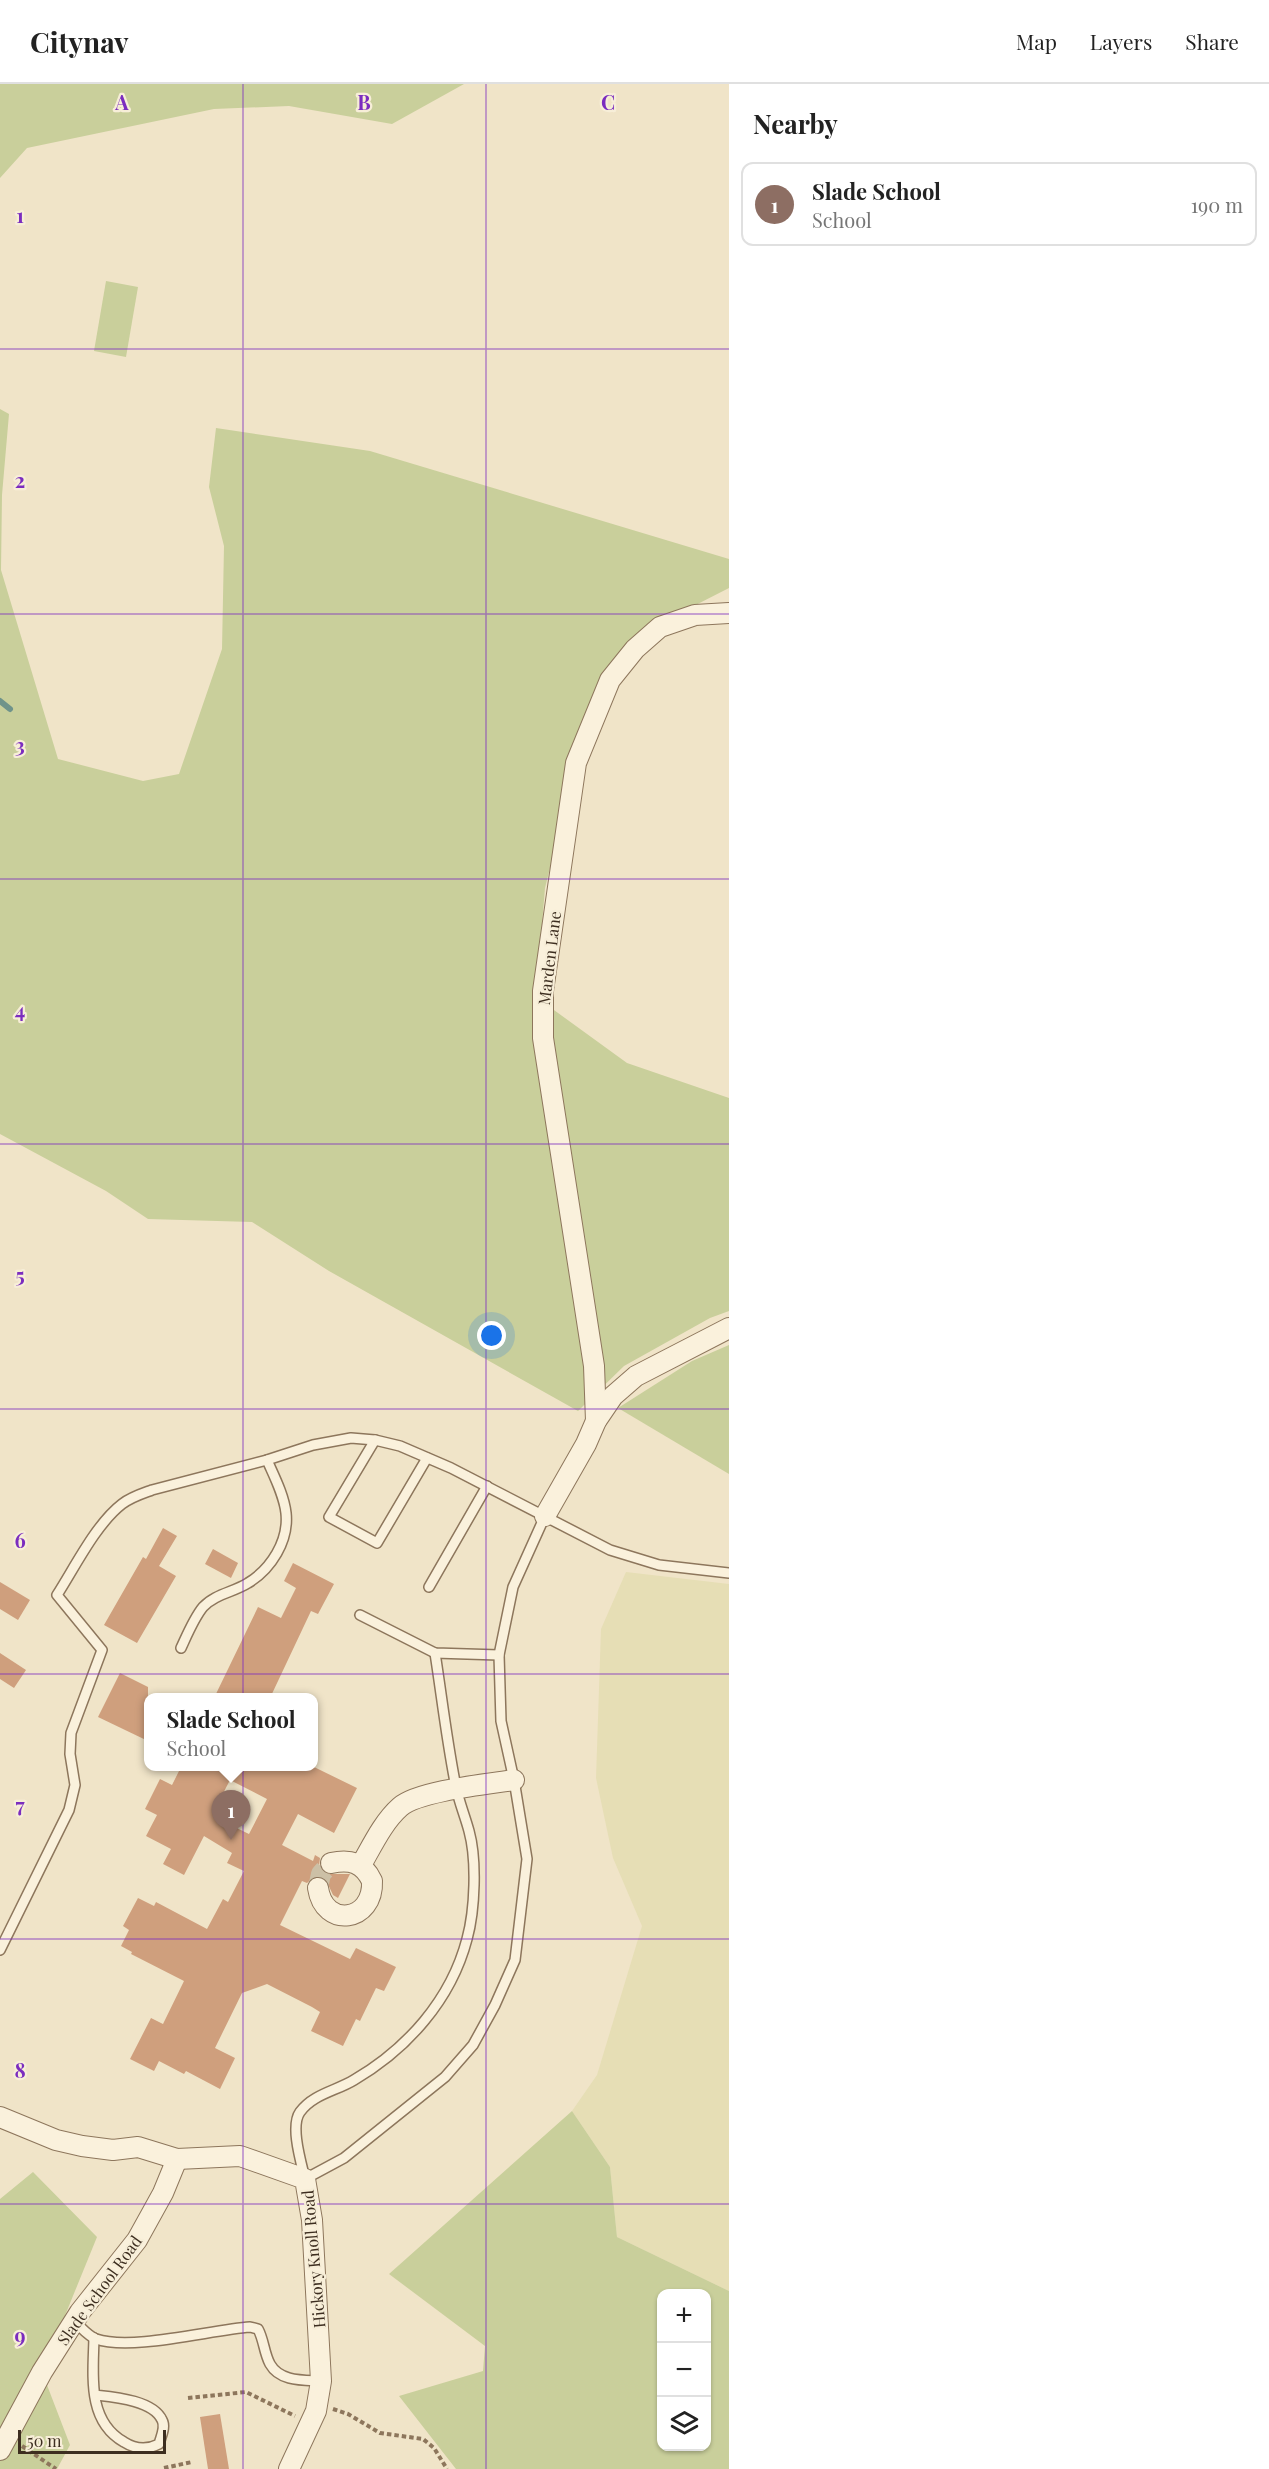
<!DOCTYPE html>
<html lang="en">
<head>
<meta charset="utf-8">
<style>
  :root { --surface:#fff; --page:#f6f6f6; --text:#222; --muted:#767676; --line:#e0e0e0; --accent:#9e2a2b }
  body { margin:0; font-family:"Playfair Display",serif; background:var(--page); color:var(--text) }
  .controls { position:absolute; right:18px; bottom:18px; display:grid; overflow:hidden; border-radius:12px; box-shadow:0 2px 4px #0004 }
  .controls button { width:54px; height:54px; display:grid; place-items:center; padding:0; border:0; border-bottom:2px solid var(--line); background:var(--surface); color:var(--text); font:30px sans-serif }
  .scale { position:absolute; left:18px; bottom:15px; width:148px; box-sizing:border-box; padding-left:6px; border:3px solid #3d2e20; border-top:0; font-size:16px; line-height:21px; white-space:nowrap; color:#3d2e20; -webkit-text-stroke:4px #f7eed8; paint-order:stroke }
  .you { position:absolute; left:492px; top:1252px; width:21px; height:21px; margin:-15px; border:4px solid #fff; border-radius:50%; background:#1a73e8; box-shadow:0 0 0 9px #1a73e833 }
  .badge { display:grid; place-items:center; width:39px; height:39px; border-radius:50%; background:var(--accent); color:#fff; font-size:20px; font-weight:700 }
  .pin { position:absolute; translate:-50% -50px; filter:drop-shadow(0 2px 3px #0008) }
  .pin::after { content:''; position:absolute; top:32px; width:21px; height:18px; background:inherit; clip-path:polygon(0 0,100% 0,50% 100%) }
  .popup { position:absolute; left:144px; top:1609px; width:174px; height:78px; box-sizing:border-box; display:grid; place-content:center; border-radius:12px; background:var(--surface); filter:drop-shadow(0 2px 4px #0005); font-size:20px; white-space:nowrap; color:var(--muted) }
  .popup b { font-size:22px; color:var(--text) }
  .popup::after { content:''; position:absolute; left:50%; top:100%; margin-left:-12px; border:12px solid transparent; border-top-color:var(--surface) }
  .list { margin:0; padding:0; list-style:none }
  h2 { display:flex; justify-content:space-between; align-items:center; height:78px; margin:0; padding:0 24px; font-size:26px }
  h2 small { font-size:20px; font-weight:400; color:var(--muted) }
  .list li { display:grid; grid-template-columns:39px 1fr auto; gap:18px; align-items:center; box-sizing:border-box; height:84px; margin:0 12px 12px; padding:0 12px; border:2px solid var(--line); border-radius:12px }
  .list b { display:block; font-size:22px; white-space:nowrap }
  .list p { margin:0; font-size:20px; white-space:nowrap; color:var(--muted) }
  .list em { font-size:20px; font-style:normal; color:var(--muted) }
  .icon { flex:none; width:33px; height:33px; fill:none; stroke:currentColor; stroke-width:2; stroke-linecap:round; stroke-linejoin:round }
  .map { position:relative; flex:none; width:729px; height:2385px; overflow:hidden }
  header { display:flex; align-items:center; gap:36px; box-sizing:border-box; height:84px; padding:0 30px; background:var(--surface); border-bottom:2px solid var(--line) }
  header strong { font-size:28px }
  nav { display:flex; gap:33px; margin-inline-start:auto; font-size:21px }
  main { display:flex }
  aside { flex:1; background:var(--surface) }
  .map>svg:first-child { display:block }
  .farmland { fill:#e6deb5 }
  .green { fill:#c9cf9b; fill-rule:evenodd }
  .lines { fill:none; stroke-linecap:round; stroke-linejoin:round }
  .stream { stroke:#6f938a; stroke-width:6 }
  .building { fill:#cf9f7d; fill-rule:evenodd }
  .minor-tunnel { stroke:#ccc0a6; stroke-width:20; stroke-dasharray:20 10; stroke-linecap:butt }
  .service-casing { stroke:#8d765c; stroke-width:12 }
  .minor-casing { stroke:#8d765c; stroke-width:22 }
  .path { stroke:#8d765c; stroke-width:4; stroke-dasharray:4.5 3; stroke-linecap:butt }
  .service { stroke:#faf1dc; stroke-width:9 }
  .minor { stroke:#faf1dc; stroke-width:20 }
  .grid { fill:none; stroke:#7b2cbf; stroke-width:1.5; stroke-opacity:0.55 }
  .labels { text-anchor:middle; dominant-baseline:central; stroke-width:4.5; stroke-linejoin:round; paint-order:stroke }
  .street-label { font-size:16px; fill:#3d2e20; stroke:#f7eed8 }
  .grid-label { font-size:20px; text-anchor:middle; font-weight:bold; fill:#7b2cbf; stroke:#f7eed8; stroke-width:4.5; stroke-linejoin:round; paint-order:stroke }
</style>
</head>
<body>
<header>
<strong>Citynav</strong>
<nav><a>Map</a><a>Layers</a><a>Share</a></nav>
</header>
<main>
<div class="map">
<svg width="729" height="2385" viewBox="0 0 729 2385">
  <rect width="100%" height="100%" fill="#f0e4c8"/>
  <!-- farmland -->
  <polygon class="farmland" points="626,1488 729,1500 729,2207 617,2153 610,2083 572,2027 597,1991 642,1842 613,1774 596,1694 601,1545"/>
  <!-- green -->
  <g class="green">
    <polygon points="0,0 464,0 392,40 289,22 214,25 27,64 0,94"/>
    <polygon points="106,197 138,203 126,273 94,267"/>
    <polygon points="0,325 9,330 2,411 1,486 58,675 143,697 179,690 222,565 224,462 209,403 216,344 370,367 729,475 729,504 678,530 614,600 576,679 545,804 536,913 627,979 729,1014 729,1227 710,1234 624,1282 578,1327 329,1187 252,1138 148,1135 106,1107 0,1050"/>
    <polygon points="729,1261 729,1390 618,1324 692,1277"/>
    <path d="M 572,2027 L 610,2083 L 617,2153 L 729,2207 L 729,2385 L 456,2385 L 399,2312 L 483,2287 L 485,2262 L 389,2190 ZM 662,2210 L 706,2210 L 706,2362 L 662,2362 Z"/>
    <polygon points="33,2088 97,2153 42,2288 70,2361 57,2385 0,2385 0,2115"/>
  </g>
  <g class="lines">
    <!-- stream -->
    <polyline class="stream" points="0,617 10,625"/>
  </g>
  <!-- building -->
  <g class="building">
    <polygon points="163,1444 177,1452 159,1482 176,1492 137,1559 104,1541 143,1473 146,1475"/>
    <polygon points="213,1465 238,1479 231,1494 205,1480"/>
    <polygon points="293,1479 334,1500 318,1530 311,1527 270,1614 214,1614 258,1523 281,1534 296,1504 284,1497"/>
    <polygon points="0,1498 30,1516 18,1536 0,1525"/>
    <polygon points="0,1569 26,1586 14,1604 0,1595"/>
    <polygon points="120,1589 148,1603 148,1657 98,1633"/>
    <path d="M 181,1683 L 314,1683 L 357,1704 L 334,1749 L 298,1730 L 282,1761 L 313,1777 L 315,1771 L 320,1774 L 319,1782 L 326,1790 L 350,1790 L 338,1814 L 333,1811 L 326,1796 L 321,1792 L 314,1793 L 307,1799 L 302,1797 L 280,1841 L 350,1875 L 356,1864 L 396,1883 L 384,1907 L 376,1904 L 360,1937 L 356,1935 L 343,1962 L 311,1947 L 320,1928 L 312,1923 L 267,1900 L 242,1909 L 215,1964 L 235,1974 L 220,2005 L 186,1987 L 184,1990 L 159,1977 L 154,1987 L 130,1975 L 151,1934 L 163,1940 L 184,1897 L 131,1870 L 132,1868 L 121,1862 L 129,1846 L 123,1842 L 138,1814 L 154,1822 L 156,1818 L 207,1845 L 223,1815 L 228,1818 L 244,1787 L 227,1779 L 232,1769 L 204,1752 L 184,1791 L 163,1780 L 171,1765 L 146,1752 L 157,1731 L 145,1725 L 160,1695 L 172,1701 ZM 230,1696 L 267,1715 L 249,1750 L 218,1735 L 221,1726 L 216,1723 Z"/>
    <polygon points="220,2330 229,2385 208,2385 200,2333"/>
  </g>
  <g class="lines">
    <!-- minor-tunnel -->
    <polyline class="minor-tunnel" points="318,1804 321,1790 331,1779"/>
    <defs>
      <g id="service">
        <polyline points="375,1356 329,1433 377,1459 427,1374"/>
        <polyline points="429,1503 487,1402"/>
        <polyline points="360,1531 435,1569 499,1571"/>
        <path d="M 181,1564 C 187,1551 194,1534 203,1523 C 215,1510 234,1508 248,1499 C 271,1485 289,1457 286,1429 C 284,1411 274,1392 267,1376"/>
        <path d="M 435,1569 C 442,1614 447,1659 456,1703 C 459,1718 465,1732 469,1747 C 477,1776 475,1826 467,1855 C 451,1916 407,1965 354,1996 C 336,2007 313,2010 300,2028 C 290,2042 301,2078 305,2095 L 344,2074 L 445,1993 L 473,1961 L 495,1921 L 515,1876 L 527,1775 L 514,1696 L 501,1637 L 499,1571 L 513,1503 L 545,1432"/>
        <path d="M 0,1866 L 69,1726 L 75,1701 L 70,1670 L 71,1649 L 102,1566 L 57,1511 C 75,1483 96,1440 122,1420 C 131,1413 141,1410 152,1406 L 267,1376 L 313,1361 L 351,1354 L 375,1356 L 400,1362 L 451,1384 L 610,1466 L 659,1481 L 729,1489"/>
        <path d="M 74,2237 C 81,2243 88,2252 96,2255 C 132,2267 210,2246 250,2243 L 258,2245 C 264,2256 264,2269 270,2280 C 280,2298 304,2296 321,2297"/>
        <path d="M 94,2254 C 93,2292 87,2337 124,2358 C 135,2365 147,2366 159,2360 C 161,2352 166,2343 162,2336 C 153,2316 113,2313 95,2311"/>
      </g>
      <g id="minor">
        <polyline points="596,1337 594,1282 543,954 543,907 576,679 610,596 635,565 660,543 695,531 729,529"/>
        <polyline points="545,1432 586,1360 596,1337 613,1312 636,1292 729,1244"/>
        <path d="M 361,1781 C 372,1762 383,1738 400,1723 C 418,1707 488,1700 514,1696"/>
        <path d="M 318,1804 C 324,1845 374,1838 372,1797 C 363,1778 350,1775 331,1779"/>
        <polyline points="0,2033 56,2056 82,2062 113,2066 138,2063 177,2075 240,2072 305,2095 312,2136 321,2297 316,2327 289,2385"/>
        <polyline points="0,2366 42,2288 80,2228 137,2156 163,2109 177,2075"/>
      </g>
    </defs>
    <!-- service casing -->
    <use href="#service" class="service-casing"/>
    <!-- minor casing -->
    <use href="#minor" class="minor-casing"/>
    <!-- path -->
    <g class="path">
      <polyline points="188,2314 246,2308 295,2332"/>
      <polyline points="333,2325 348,2330 380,2349 423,2355 434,2364 447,2385"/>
      <polyline points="22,2362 56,2385"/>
      <polyline points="164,2384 192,2378"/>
    </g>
    <!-- service -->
    <use href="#service" class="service"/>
    <!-- minor -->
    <use href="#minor" class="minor"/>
  </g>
  <!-- grid -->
  <path class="grid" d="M 243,0 L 243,2385M 486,0 L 486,2385M 0,265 L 729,265M 0,530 L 729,530M 0,795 L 729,795M 0,1060 L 729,1060M 0,1325 L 729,1325M 0,1590 L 729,1590M 0,1855 L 729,1855M 0,2120 L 729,2120"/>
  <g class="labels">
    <!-- street labels -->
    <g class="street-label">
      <text transform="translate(549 874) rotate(-83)">Marden Lane</text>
      <text transform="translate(313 2175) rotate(-95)">Hickory Knoll Road</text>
      <text transform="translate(99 2206) rotate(-54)">Slade School Road</text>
    </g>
  </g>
  <g class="grid-label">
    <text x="122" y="26">A</text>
    <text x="364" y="26">B</text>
    <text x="608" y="26">C</text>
    <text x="20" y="139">1</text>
    <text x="20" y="404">2</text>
    <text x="20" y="669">3</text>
    <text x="20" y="934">4</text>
    <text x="20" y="1199">5</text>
    <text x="20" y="1464">6</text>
    <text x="20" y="1729">7</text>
    <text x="20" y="1994">8</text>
    <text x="20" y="2259">9</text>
  </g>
</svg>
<div class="controls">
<button>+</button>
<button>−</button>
<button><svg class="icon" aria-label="layers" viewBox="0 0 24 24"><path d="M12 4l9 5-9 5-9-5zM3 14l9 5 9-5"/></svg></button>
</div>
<div class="scale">50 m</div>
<div class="you"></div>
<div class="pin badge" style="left:231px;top:1756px;background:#8d6e63">1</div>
<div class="popup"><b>Slade School</b>School</div>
</div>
<aside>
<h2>Nearby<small></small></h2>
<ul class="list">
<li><span class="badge" style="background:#8d6e63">1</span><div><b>Slade School</b><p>School</p></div><em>190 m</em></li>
</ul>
</aside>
</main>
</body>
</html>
